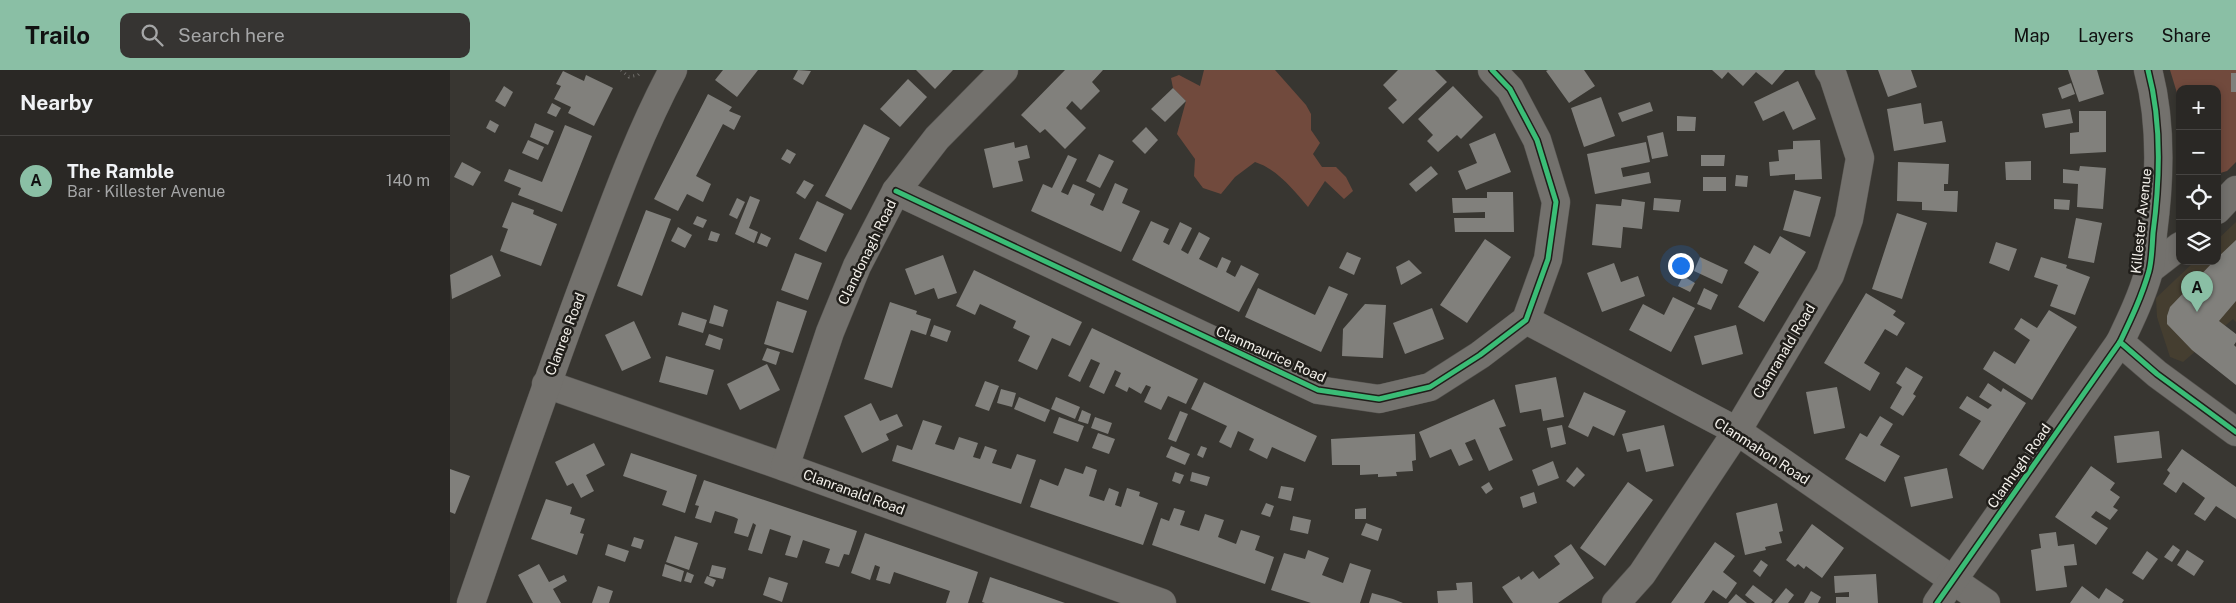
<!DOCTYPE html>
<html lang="en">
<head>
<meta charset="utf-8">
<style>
  :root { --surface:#2a2825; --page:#363432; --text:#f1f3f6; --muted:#a5a6a7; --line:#464442; --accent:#8abfa5 }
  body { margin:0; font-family:"Public Sans",sans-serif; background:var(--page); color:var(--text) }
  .controls { position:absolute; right:15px; top:15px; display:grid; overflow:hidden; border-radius:10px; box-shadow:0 2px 8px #0003 }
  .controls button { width:45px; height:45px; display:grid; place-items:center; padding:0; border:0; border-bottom:1px solid var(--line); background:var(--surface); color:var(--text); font:25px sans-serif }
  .you { position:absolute; left:1230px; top:195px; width:18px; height:18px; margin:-12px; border:4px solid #fff; border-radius:50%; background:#1a73e8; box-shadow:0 0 0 8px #1a73e833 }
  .badge { display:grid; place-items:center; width:32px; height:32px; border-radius:50%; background:var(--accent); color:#111; font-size:16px; font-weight:700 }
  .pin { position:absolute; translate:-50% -41px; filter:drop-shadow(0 1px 2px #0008) }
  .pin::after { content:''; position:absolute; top:26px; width:18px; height:15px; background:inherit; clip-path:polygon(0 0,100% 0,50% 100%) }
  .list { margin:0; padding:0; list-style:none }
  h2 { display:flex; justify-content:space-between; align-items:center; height:65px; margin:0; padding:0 20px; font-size:21px }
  h2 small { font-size:16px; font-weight:400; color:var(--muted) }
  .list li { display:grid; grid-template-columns:32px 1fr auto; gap:15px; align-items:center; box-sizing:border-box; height:90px; padding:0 20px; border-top:1px solid var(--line) }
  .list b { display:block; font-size:19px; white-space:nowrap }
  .list p { margin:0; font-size:16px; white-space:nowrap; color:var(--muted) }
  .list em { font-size:16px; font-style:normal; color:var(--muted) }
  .icon { flex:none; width:28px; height:28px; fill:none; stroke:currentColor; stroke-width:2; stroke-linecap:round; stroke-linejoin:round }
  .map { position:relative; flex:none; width:1786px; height:533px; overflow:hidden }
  header { display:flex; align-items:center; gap:30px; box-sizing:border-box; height:70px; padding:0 25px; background:var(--accent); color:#111 }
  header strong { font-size:24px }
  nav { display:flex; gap:28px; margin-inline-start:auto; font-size:18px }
  .search { width:350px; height:45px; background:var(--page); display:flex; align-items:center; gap:12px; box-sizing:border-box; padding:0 18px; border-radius:10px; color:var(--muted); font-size:19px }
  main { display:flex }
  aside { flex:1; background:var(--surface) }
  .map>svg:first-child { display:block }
  .built { fill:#453e30 }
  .green { fill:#714a3d }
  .building { fill:#81807c }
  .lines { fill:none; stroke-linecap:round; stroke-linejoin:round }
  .minor-casing { stroke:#565450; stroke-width:29 }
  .path { stroke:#716f6c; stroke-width:3; stroke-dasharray:1 4; stroke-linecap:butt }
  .minor { stroke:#73716d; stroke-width:28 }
  .cycleway-casing { stroke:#201e1a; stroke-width:8 }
  .cycleway { stroke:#3abd76; stroke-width:5 }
  .labels { text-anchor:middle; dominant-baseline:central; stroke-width:5; stroke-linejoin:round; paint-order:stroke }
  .street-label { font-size:14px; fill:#f3f0ea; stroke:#201e1a }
</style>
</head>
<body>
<header>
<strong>Trailo</strong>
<div class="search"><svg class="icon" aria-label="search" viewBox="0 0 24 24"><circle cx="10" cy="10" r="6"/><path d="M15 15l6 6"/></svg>Search here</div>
<nav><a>Map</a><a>Layers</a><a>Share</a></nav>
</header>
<main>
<aside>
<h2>Nearby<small></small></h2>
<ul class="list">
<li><span class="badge">A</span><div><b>The Ramble</b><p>Bar · Killester Avenue</p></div><em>140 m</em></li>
</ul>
</aside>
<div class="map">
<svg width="1786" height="533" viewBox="0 0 1786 533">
  <rect width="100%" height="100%" fill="#383631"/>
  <!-- built -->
  <polygon class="built" points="1786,152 1786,252 1783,249 1733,292 1720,287 1707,247 1706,228 1745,191 1767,191 1767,170"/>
  <!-- green -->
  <g class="green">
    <path d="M 754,0 L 825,0 L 856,35 L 861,44 L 861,60 L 870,73 L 863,84 L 872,97 L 886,97 L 896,107 L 903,121 L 894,129 L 875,111 L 858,137 C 844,120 827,99 805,92 L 785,107 L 771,124 L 753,118 L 744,106 L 745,89 L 727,64 L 736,31 L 723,18 L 721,8 L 729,5 L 750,16 Z"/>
    <polygon points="1720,0 1786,0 1786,92 1777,101 1767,104 1767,19 1730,19 1730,41 1727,23"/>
  </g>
  <!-- building -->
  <g class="building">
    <polygon points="273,0 308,0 287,27 265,10"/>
    <polygon points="348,0 361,1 353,15 343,9"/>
    <polygon points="466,0 503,0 485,19"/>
    <polygon points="615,0 653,0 642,12 650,21 631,40 622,31 616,38 636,58 615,79 595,59 590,63 571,45"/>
    <polygon points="948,0 985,0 997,12 953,54 938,38 947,30 933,15"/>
    <polygon points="1098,0 1134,0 1145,16 1119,33 1096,1"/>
    <polygon points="1262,0 1335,0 1322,15 1306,2 1293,16 1278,2 1272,9"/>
    <polygon points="1428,0 1461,0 1467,17 1438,27"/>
    <polygon points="1618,0 1647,0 1654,24 1629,32"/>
    <polygon points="113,1 134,11 136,5 163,18 144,56 118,43 121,37 104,29 111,16 106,14"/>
    <rect x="1781" y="3" width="5" height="19"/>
    <polygon points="458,9 477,27 450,57 430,39"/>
    <polygon points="1348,11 1366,49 1343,60 1334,41 1313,51 1304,32"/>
    <polygon points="1621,13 1625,24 1612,29 1608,18"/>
    <polygon points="54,16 63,22 55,37 45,31"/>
    <polygon points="1003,16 1033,47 1011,69 1007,65 988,82 977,71 983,65 968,49"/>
    <polygon points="723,18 736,31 715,52 701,39"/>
    <polygon points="258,24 282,37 279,41 291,46 284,60 273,54 246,106 261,114 253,132 237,124 228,141 204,129"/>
    <polygon points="1151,27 1165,66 1134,77 1121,38"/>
    <polygon points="1200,32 1203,41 1172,52 1168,43"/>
    <polygon points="102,33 111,38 106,47 97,43"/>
    <polygon points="1471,33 1474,54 1492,51 1496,72 1444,81 1437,39"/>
    <polygon points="1620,39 1623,53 1595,58 1592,44"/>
    <polygon points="1629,41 1656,41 1656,82 1620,84 1620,63 1629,62"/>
    <polygon points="1227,46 1246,47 1245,61 1227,61"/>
    <polygon points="40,50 49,55 45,63 36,58"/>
    <polygon points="85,53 104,61 98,75 80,67"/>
    <polygon points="414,54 440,68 401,140 375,126"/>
    <polygon points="115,55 142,66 112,142 68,125 71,118 54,111 59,99 92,112"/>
    <polygon points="696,57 708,70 695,84 682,71"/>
    <polygon points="1213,62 1218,86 1202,89 1197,66"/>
    <polygon points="1045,63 1061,102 1016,120 1008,101 1027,93 1019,74"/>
    <polygon points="78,70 94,77 88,90 72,83"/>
    <polygon points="1370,70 1372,109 1345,110 1345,104 1320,106 1319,92 1329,91 1328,80 1343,79 1343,71"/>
    <polygon points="564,72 565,78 577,75 580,88 568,91 573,111 543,118 534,79"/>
    <polygon points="1196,72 1200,92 1171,98 1173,107 1199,102 1201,113 1145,124 1137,84"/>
    <polygon points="337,79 346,84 340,94 331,89"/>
    <polygon points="649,84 664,91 650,118 636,111"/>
    <polygon points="618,85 627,89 611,122 618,125 623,114 635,119 645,124 640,135 653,141 665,113 678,119 672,133 690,141 671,182 581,141 593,114 602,118"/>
    <polygon points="1251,85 1275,85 1274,96 1251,96"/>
    <polygon points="1581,91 1581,110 1556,110 1555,92"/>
    <polygon points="12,92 31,102 23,116 4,107"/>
    <polygon points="1448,92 1499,94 1498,114 1494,114 1494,121 1508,121 1507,142 1472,140 1472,132 1447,131"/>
    <polygon points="981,96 988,104 966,122 959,114"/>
    <polygon points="1630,96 1656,98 1653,139 1627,137 1628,114 1613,113 1613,99 1629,101"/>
    <polygon points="1286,105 1298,106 1297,117 1285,116"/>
    <rect x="1253" y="107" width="23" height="14"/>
    <polygon points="354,110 364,115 355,129 346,123"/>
    <polygon points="1344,120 1371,127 1360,167 1333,160"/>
    <polygon points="1037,122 1063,122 1064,162 1005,162 1004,148 1035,148 1035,142 1003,143 1002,128 1037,128"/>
    <polygon points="300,126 310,130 299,158 308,162 304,173 285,164"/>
    <polygon points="287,128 295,132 287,149 279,145"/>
    <polygon points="1204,128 1231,130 1229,142 1203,140"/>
    <polygon points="1172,129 1195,132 1192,159 1173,157 1171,178 1142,175 1146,134 1171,136"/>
    <polygon points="1604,129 1620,130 1619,140 1604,139"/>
    <polygon points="367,131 394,144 376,182 349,169"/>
    <polygon points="62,132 84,140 83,144 107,154 91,196 50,181 58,159 52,157"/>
    <polygon points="196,140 221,149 192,226 167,216"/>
    <polygon points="1447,143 1477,153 1452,229 1422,219"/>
    <polygon points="247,146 257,150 253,158 243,154"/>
    <polygon points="1626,148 1652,153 1644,193 1618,188"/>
    <polygon points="701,151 719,159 713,172 719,175 730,152 742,158 731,180 738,184 749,162 760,168 749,189 767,198 772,187 781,191 776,202 785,207 791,195 809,204 789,242 682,190"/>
    <polygon points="228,157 242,165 235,178 221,171"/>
    <polygon points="261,161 270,164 267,172 258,170"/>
    <polygon points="311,163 321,168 317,177 307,173"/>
    <polygon points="1330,166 1356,182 1314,252 1288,237 1309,202 1294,193 1304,175 1320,184"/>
    <polygon points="1035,169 1061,187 1017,253 990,235"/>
    <polygon points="1786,170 1786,231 1769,251 1786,264 1786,272 1784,275 1786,277 1786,315 1742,280 1717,254 1717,246 1720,237 1764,191 1767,191 1767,188"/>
    <polygon points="1546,172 1567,179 1559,201 1539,193"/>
    <polygon points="897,182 911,188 904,205 889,198"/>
    <polygon points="345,183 372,193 358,230 331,220"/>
    <polygon points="42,185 51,206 2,229 0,205"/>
    <polygon points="493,185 507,223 488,229 484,218 465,225 455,199"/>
    <polygon points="1250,187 1278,200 1272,214 1244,201"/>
    <polygon points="1591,187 1617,195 1616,198 1640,207 1625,245 1600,236 1608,215 1584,207"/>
    <polygon points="959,190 972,203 951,215 946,197"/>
    <polygon points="1164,193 1171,212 1188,206 1195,226 1152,242 1137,203"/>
    <polygon points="524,200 632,252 620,276 602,268 587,300 568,291 580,266 563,258 566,251 530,234 525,245 506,236"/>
    <polygon points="1233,206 1245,213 1240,222 1228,216"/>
    <polygon points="879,216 898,224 871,282 795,247 808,218 865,245"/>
    <polygon points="1254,218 1268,225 1261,240 1247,234"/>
    <polygon points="1416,223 1446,241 1443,245 1455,253 1447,266 1435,259 1414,293 1430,303 1420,321 1374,293"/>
    <polygon points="1223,227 1245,238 1221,282 1179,260 1193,234 1214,245"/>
    <polygon points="327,231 357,241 343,283 314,274"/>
    <polygon points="440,232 467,241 466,244 481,249 476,265 461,260 442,318 414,309"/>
    <polygon points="915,234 936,235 933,288 892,286 893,259"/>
    <polygon points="264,235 278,240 273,257 259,253"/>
    <polygon points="982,238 994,269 955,284 943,253"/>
    <polygon points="1599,240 1627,257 1582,330 1533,299 1544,281 1565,294 1580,270 1564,259 1571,248 1587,258"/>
    <polygon points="232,242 257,250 253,263 228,255"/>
    <polygon points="184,251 201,288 172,301 155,265"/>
    <polygon points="484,255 501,261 497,272 480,266"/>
    <polygon points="1286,255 1293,284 1252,295 1244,266"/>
    <polygon points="642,258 748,309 736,334 718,326 711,340 694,332 701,317 696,315 691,324 679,317 677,322 665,316 671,303 665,300 654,324 639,317 650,293 641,289 630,312 618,306"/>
    <polygon points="259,264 273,269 270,280 255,275"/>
    <polygon points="317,278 330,282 326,295 312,290"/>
    <polygon points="216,286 264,300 257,325 209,312"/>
    <polygon points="317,294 330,320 290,340 277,314"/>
    <polygon points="1456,297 1473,307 1463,324 1466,326 1453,346 1440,338 1452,317 1446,313"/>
    <polygon points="1106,307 1114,347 1093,351 1091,339 1070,343 1065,315"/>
    <polygon points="535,311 549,316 539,341 525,336"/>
    <polygon points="754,312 867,366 855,392 822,377 817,389 799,380 804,369 788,361 781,378 769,372 777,356 741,339"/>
    <polygon points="1538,313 1551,322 1553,318 1576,333 1533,400 1509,385 1531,351 1509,338 1517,326 1538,339 1542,335 1529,327"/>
    <polygon points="1387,317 1395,358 1364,364 1356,322"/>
    <polygon points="551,319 566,323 562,337 547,333"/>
    <polygon points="1134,322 1176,341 1164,366 1143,356 1138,367 1118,357"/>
    <polygon points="569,327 600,340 595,352 564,339"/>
    <polygon points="606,327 630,337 625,349 601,339"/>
    <polygon points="1044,329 1056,356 1049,358 1063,390 1039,401 1025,369 1015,373 1023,390 1009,396 1001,379 980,388 969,362"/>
    <polygon points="421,333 430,351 447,344 453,356 436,364 439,370 412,383 394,346"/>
    <polygon points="632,340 641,344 638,354 628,351"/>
    <polygon points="730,341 738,344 726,372 718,369"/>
    <polygon points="1430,346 1443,354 1430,375 1450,386 1435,412 1395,389 1410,363 1417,367"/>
    <polygon points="609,347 634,356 628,372 603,363"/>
    <polygon points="645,347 662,353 658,364 641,358"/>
    <polygon points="473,350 492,356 485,374 504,380 509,367 528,373 523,387 530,389 535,376 547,380 542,393 561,399 567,384 586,390 571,434 442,391 447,375 462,380"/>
    <polygon points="1112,355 1116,374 1101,378 1097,358"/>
    <polygon points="1214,355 1224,396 1196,402 1190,379 1177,382 1172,364"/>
    <polygon points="1709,361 1712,388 1667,393 1664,366"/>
    <polygon points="648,363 665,369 659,384 642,378"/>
    <polygon points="965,364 966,390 962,391 963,401 946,402 947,406 928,407 928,404 910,405 910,395 882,395 881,369"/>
    <polygon points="144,373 155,395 136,405 144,421 131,428 123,413 117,416 105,392"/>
    <polygon points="721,376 740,384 735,395 716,387"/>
    <polygon points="751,376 757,378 753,388 747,385"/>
    <polygon points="1732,379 1786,417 1786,449 1766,436 1755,451 1744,444 1755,428 1733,412 1726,423 1713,414 1720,403 1717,400"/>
    <polygon points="181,383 247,405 235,443 212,435 217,421 173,406"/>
    <polygon points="1103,391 1109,408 1088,416 1082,400"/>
    <polygon points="636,396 647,400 639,426 654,431 659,418 669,422 665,435 671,437 677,418 690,422 689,426 708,433 693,475 580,437 590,409 608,416 615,398 633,404"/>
    <polygon points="1641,396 1665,413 1660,420 1670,427 1663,437 1668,440 1660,450 1646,441 1641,447 1658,458 1646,475 1605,447"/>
    <polygon points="1127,397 1135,405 1124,417 1116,411"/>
    <polygon points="1497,398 1503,428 1461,437 1454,407"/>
    <polygon points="0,399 20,406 5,444 0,442"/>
    <polygon points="725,402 734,405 730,414 722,411"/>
    <polygon points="742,402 760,407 757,416 740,411"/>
    <polygon points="254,410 407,461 399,485 394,484 389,497 375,493 380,479 353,470 347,488 335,485 341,466 320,459 312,484 298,480 306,455 303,453 298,467 284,463 288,449 284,447 265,441 261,453 245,448 249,436 245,435"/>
    <polygon points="1039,412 1043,419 1036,424 1031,417"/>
    <polygon points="1178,412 1203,430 1155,496 1130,478"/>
    <polygon points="831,416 844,418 841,431 828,428"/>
    <polygon points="1084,422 1087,433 1073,438 1070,427"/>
    <polygon points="96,429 122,437 120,444 135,449 130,463 134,464 127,485 81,469"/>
    <polygon points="816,433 824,436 820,447 811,444"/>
    <polygon points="1327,433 1333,461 1329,462 1332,473 1315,477 1316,480 1295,485 1286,443"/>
    <polygon points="724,438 735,441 730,455 749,461 755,444 774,450 768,467 786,474 791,460 810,466 805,480 824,487 815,514 702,475 711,448 719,451"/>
    <polygon points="916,438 916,449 905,449 905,439"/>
    <polygon points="843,446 861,450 858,464 840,460"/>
    <polygon points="916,453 932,459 928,471 911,465"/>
    <polygon points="1362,454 1394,478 1372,508 1356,496 1354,499 1348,494 1345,497 1336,490"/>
    <polygon points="1606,462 1608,476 1624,474 1627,495 1614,496 1617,517 1586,521 1581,480 1591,478 1589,464"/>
    <polygon points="415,463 528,502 518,533 496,533 500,521 444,502 440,514 426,510 430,497 425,495 420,510 401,503"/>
    <polygon points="225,466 248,473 239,500 216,492"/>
    <polygon points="184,467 194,470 191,479 181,476"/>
    <polygon points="1265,472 1285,486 1273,502 1287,513 1276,529 1263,520 1254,533 1221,533"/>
    <polygon points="158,474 179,481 175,492 155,485"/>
    <polygon points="1121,474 1144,508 1108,533 1063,533 1052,517 1069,506 1071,510 1083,501 1089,509 1110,494 1104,486"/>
    <polygon points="1723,475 1730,480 1722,492 1714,487"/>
    <polygon points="858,480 879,488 872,505 893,513 900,493 921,500 910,533 861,533 821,520 834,483 855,489"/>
    <polygon points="1737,480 1754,491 1744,506 1727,495"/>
    <polygon points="1697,481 1708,489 1693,510 1682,503"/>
    <polygon points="1311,490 1318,495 1310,507 1303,501"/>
    <polygon points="89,494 99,512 114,505 117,511 103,519 111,533 83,533 68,505"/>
    <polygon points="215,494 234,501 231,512 212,506"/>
    <polygon points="262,495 276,498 273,509 259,506"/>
    <polygon points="237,502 244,505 241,513 234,511"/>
    <polygon points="1426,504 1428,533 1386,533 1386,527 1399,527 1399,522 1385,523 1384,506"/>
    <polygon points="257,506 266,510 263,517 254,513"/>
    <polygon points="319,507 338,513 332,532 313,525"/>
    <polygon points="540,507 578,520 615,533 535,533 532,532"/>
    <polygon points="1022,512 1023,533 988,533 987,521 1007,520 1006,513"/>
    <polygon points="1303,515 1323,530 1321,533 1305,533 1295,525"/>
    <polygon points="148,516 163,521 159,533 142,533"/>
    <polygon points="1632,516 1649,529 1656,518 1674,530 1672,533 1620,533"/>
    <polygon points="1336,518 1344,525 1338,533 1324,533"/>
    <polygon points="1361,521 1371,527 1368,533 1354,533"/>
    <polygon points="922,523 943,529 953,533 919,533"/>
    <polygon points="1286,524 1297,533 1278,533"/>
  </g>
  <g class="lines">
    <defs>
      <g id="minor">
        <polyline points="446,121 868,320 929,329 980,317 1030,285 1076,250 1098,189 1106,132 1087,70 1060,19 1042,0"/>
        <polyline points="1767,140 1786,120"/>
        <polyline points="1699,200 1730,176"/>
        <polyline points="1076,250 1287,361 1536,533"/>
        <polyline points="1670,272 1707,304 1786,362"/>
        <polyline points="96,314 335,397 712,533"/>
        <polyline points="335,397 380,262 407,196 446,121 487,68 554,0"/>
        <path d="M 21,533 C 59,423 96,314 137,205 C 163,136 188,65 223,0"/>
        <polyline points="1166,533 1192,504 1287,361 1380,205 1399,149 1410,88 1383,6 1379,0"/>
        <path d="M 1487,533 L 1670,272 C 1681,249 1692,226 1699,201 C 1702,189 1702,176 1703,163 C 1710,110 1712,52 1698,0"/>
      </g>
    </defs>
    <!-- minor casing -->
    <use href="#minor" class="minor-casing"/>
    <!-- path -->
    <polyline class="path" points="171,0 179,7 188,5 190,3"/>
    <!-- minor -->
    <use href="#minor" class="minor"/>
    <defs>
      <g id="cycleway">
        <polyline points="446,121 868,320 929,329 980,317 1030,285 1076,250 1098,189 1106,132 1087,70 1060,19 1042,0"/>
        <polyline points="1670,272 1707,304 1786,362"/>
        <path d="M 1487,533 L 1670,272 C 1681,249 1692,226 1699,201 C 1702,189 1702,176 1703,163 C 1710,110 1712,52 1698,0"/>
      </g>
    </defs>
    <!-- cycleway casing -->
    <use href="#cycleway" class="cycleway-casing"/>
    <!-- cycleway -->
    <use href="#cycleway" class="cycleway"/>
  </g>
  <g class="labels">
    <!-- street labels -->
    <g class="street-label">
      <text transform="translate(1691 151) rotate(-84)">Killester Avenue</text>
      <text transform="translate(417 182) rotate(-64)">Clandonagh Road</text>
      <text transform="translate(115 264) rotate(-69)">Clanree Road</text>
      <text transform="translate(1334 281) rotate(-59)">Clanranald Road</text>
      <text transform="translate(821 284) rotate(24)">Clanmaurice Road</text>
      <text transform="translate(1312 381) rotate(33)">Clanmahon Road</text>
      <text transform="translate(1569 396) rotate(-55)">Clanhugh Road</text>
      <text transform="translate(404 422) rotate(20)">Clanranald Road</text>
    </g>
  </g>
</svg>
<div class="controls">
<button>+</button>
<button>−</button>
<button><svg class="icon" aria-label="locate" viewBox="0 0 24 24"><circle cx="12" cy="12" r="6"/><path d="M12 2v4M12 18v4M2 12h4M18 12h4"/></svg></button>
<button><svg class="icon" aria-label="layers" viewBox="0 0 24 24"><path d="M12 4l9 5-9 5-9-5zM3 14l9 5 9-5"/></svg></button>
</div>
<div class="you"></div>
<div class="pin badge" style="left:1747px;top:242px">A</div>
</div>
</main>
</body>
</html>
